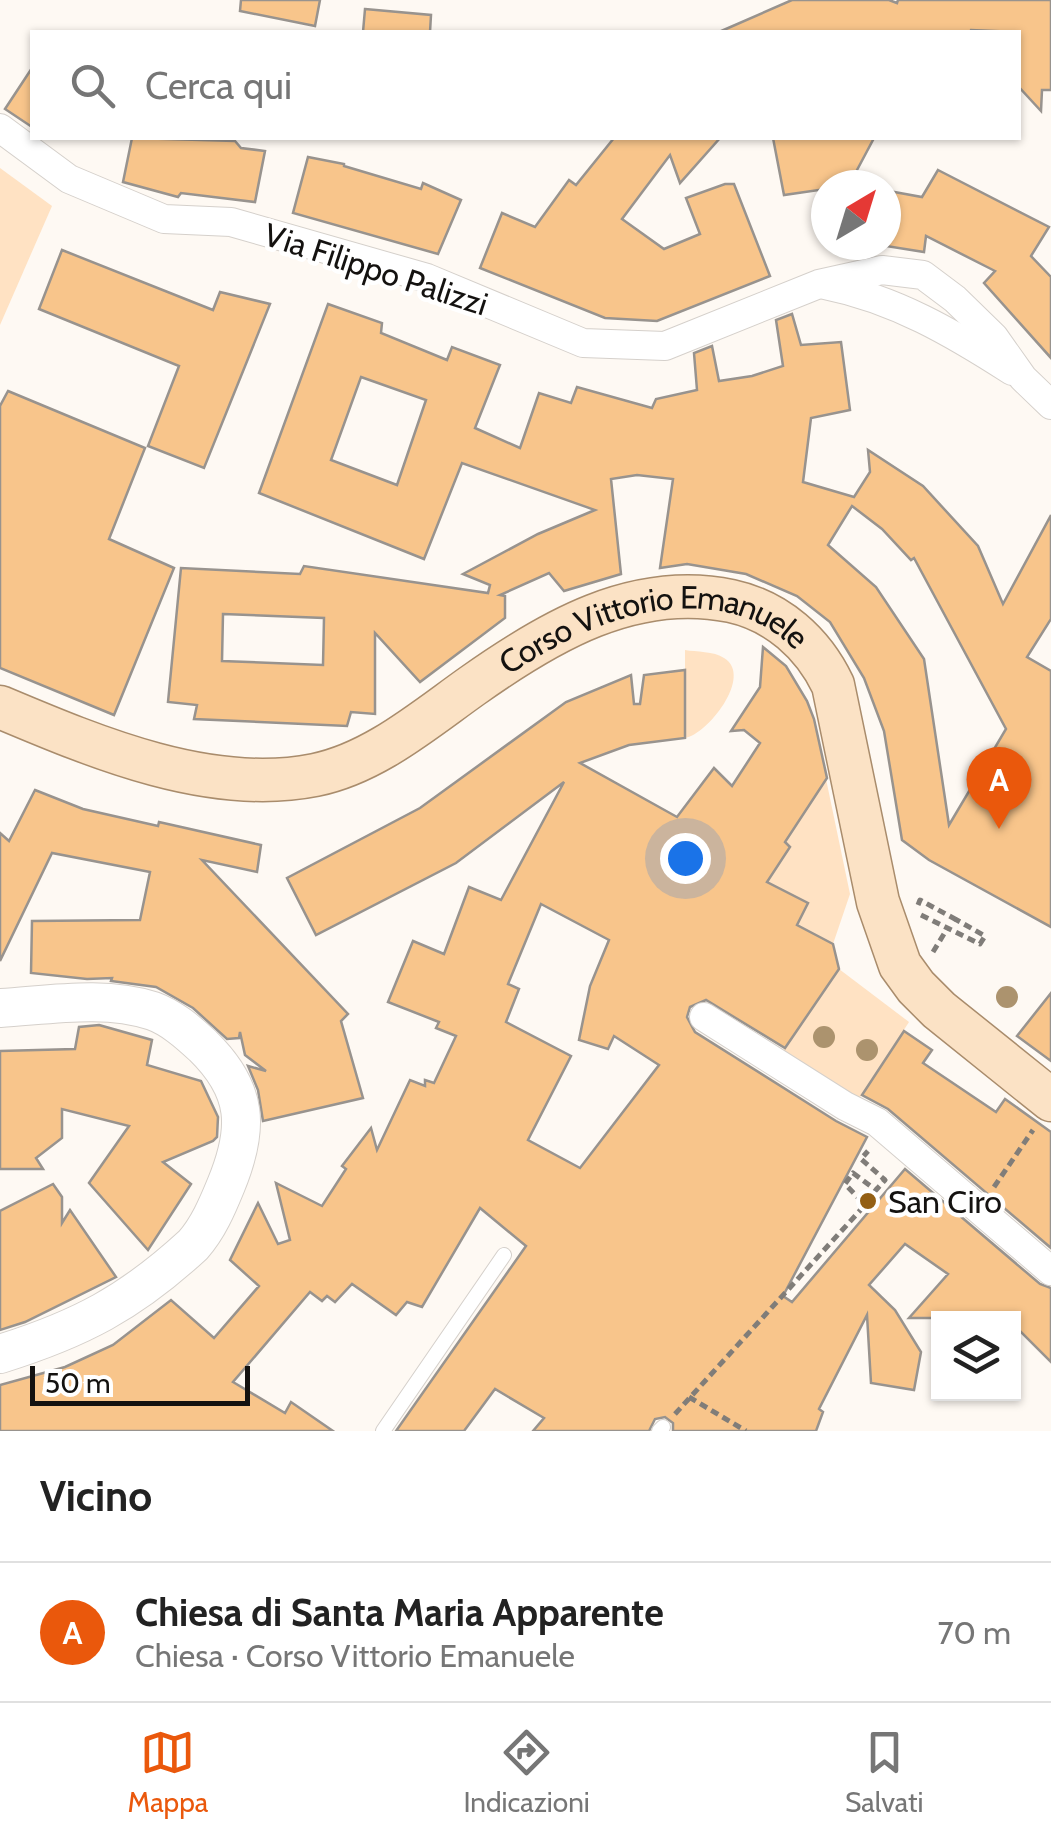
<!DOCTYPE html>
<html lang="it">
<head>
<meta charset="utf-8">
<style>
  :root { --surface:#fff; --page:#f2f2f2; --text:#222; --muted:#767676; --line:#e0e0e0; --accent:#ea580c }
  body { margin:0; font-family:Cabin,sans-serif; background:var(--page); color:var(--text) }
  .controls { position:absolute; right:30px; bottom:30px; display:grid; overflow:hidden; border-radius:0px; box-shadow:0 2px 8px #0004 }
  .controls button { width:90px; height:90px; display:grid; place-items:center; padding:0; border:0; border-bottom:2px solid var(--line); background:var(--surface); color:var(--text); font:50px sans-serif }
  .compass { position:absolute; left:811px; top:170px; width:90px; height:90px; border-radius:50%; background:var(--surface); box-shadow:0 2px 8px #0004; rotate:38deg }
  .scale { position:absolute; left:30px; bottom:25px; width:220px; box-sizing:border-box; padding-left:10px; border:5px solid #141210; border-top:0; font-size:28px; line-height:35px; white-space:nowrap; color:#141210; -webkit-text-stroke:8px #fff; paint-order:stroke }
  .you { position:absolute; left:685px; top:858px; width:35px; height:35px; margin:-25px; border:8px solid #fff; border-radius:50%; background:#1a73e8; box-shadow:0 0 0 15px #1a73e833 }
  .badge { display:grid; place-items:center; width:65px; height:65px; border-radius:50%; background:var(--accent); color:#fff; font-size:32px; font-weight:700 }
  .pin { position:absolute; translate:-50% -82px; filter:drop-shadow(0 2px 5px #0008) }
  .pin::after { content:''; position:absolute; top:52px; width:35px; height:30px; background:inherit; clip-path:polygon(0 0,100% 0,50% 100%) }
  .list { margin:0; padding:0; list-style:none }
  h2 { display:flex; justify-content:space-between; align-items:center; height:130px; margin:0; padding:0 40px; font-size:42px }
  h2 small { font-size:32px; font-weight:400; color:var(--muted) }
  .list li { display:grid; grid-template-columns:65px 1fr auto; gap:30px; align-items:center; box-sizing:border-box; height:140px; padding:0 40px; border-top:2px solid var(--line) }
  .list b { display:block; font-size:38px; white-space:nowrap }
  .list p { margin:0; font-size:32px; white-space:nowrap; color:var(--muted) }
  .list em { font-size:32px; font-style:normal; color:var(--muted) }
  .icon { flex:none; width:55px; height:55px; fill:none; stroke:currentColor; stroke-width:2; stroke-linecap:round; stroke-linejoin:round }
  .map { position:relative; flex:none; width:1051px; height:1431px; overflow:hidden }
  .search { position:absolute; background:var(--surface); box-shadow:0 2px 8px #0004; left:30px; right:30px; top:30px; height:110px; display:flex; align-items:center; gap:25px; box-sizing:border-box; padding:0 35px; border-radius:0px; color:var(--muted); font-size:38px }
  .sheet { height:270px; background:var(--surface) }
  nav { display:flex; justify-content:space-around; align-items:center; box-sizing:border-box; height:140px; border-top:2px solid var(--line); background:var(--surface); font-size:28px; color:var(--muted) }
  nav a { display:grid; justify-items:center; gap:5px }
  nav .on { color:var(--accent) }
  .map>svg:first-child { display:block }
  .green { fill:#ffe2c3 }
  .building { fill:#f8c58b; stroke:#98938e; stroke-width:2.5; fill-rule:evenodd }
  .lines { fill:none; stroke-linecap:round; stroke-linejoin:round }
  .lane-casing { stroke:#d5d0cb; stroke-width:16 }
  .street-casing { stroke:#d5d0cb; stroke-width:30 }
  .secondary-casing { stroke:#d5d0cb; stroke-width:40 }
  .primary-casing { stroke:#a98c6c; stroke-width:45 }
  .path { stroke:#807d79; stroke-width:5; stroke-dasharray:8 5; stroke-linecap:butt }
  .lane { stroke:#fff; stroke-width:14 }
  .street { stroke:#fff; stroke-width:28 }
  .secondary { stroke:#fff; stroke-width:38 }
  .primary { stroke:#fbe2c5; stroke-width:42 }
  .tree { fill:#ac936e }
  .poi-dot { fill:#946015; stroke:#fff; stroke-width:4 }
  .labels { text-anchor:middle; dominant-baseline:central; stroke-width:9; stroke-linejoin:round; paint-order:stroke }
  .street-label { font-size:32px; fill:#141210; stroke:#fff }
  .poi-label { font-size:32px; fill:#141210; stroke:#fff; text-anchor:start }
</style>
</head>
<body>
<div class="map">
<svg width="1051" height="1431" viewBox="0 0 1051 1431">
  <rect width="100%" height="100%" fill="#fef9f3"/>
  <!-- green -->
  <g class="green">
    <polygon points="0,168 52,206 0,325"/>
    <path d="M 685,650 C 696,652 714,651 724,658 C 754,676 707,735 685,738 Z"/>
    <polygon points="826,779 850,894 833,944 797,925 808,903 760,878 775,869 790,847 785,842"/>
    <polygon points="839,969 909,1022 857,1102 781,1054"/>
  </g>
  <!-- building -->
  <g class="building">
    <polygon points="241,0 320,0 315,26 240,11"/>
    <polygon points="792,0 889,0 897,3 898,0 1051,0 1051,90 1042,90 1041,111 1018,86 1018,32 971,30 970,32 719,32"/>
    <polygon points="365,9 431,15 430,32 363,32"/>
    <polygon points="32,68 32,127 5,109"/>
    <polygon points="132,138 235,141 241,148 265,151 255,202 181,193 178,197 123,182"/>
    <polygon points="614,138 720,138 680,183 670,155 622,219 664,249 700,234 686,198 725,184 734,184 770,276 657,321 605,318 480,268 502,213 535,227 569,180 576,185"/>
    <polygon points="773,138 874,138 849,185 826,185 826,189 784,195"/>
    <polygon points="308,157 344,164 344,166 421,189 423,183 461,200 438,254 293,213"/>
    <polygon points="938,170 1049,227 1031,256 1051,277 1051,358 984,283 995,271 926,236 924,252 886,246 889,191 922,197"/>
    <polygon points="62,250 213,310 220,292 270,304 204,468 148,446 179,366 39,309"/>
    <path d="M 328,304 L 382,323 L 381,333 L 447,360 L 452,347 L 500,365 L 475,428 L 520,448 L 539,393 L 571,403 L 577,387 L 652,408 L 656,399 L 697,390 L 694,353 L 712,346 L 719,381 L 752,376 L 783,366 L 776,320 L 792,314 L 801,345 L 841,342 L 850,410 L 811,418 L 803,482 L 854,497 L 870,472 L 868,450 L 923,486 L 978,546 L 1003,604 L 1051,515 L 1051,619 L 1027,657 L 1051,671 L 1051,927 L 929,860 L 902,840 L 884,731 L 864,678 L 830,622 L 797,596 L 746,574 L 687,564 L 660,568 L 673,479 L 637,475 L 611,479 L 621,574 L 564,591 L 549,573 L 500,595 L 505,596 L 505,618 L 420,682 L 375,633 L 375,714 L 351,712 L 347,726 L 194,719 L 197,705 L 168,702 L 181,568 L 300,574 L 304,566 L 488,593 L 490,585 L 463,574 L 538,534 L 595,510 L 462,463 L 424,559 L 259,493 ZM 361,377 L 426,400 L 397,485 L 331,460 ZM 852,506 L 882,529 L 911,560 L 914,558 L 1006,729 L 949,825 L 924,659 L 876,587 L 828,545 ZM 223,614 L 324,618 L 323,665 L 222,661 Z"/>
    <polygon points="8,391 145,448 109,539 174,568 114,715 0,668 0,406"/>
    <path d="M 763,647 L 786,666 L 807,701 L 814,719 L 827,778 L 785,842 L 790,847 L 767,882 L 808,903 L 797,925 L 833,944 L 839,969 L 785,1048 L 706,1000 L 690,1007 L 687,1017 L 695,1032 L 836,1121 L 867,1137 L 783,1296 L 792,1302 L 905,1169 L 1040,1284 L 1051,1288 L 1051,1362 L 1014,1325 L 1014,1318 L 909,1318 L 948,1274 L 905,1244 L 869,1285 L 895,1310 L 921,1352 L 914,1390 L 871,1383 L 867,1315 L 819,1409 L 823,1412 L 816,1431 L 673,1431 L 673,1423 L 665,1417 L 655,1419 L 649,1431 L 533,1431 L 544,1418 L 495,1389 L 464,1431 L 396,1431 L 526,1246 L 480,1208 L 422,1307 L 407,1302 L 396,1315 L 352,1284 L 335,1302 L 327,1296 L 322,1301 L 310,1292 L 233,1382 L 285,1413 L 291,1402 L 333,1431 L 0,1431 L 0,1385 L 65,1367 L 113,1345 L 171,1300 L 214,1338 L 259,1286 L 230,1260 L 258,1203 L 278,1244 L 290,1240 L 276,1183 L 322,1206 L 346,1169 L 342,1166 L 371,1128 L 377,1150 L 410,1080 L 425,1086 L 425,1080 L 434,1083 L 456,1036 L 436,1028 L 439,1022 L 388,1002 L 413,941 L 444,954 L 469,887 L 501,900 L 564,782 L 456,863 L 316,935 L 287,878 L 420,808 L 566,702 L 631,675 L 634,704 L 640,704 L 644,675 L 685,670 L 685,738 L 629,745 L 580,763 L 677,817 L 714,768 L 732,786 L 760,743 L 744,730 L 731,731 L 760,687 ZM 541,904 L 609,940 L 590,986 L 579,1040 L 608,1049 L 614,1036 L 659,1065 L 580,1168 L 528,1140 L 571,1056 L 506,1022 L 519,989 L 508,984 Z"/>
    <polygon points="35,790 83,809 158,826 159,822 261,845 257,872 202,860 348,1014 341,1021 363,1098 263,1121 258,1090 248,1066 266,1071 245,1055 240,1032 239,1038 227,1039 193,1008 156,987 111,981 112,978 87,979 31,973 32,921 140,920 150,872 52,853 0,961 0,833 9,841"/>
    <polygon points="1051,993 1051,1061 1017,1036"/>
    <polygon points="99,1025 152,1040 147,1065 201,1081 218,1117 217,1137 213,1141 163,1162 191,1184 148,1250 89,1183 129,1126 62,1109 62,1138 36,1158 43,1169 0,1169 0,1051 75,1049 79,1027"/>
    <polygon points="904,1031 932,1050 923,1063 996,1112 1005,1099 1051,1132 1051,1248 888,1109 862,1095"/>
    <polygon points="53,1184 62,1197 62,1223 70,1210 116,1277 25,1322 0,1330 0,1211"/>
  </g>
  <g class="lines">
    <defs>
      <g id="lane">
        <polyline points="383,1431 504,1255"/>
        <polyline points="659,1431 663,1427"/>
      </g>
      <g id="street">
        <polyline points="0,128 69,179 164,219 231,222 427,278 583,343 665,346 819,284 882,270 923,275 955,299 994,337 1023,378 1051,405"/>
        <path d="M 825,285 C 895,299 953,333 1012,371"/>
        <polyline points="704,1017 845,1106 877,1122 1051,1271"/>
      </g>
      <path id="secondary" d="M 0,1008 C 49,1005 105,995 153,1011 C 172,1018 188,1032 203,1046 C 249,1091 249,1129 226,1185 C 217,1207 208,1228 193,1245 C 130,1303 80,1329 0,1354"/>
      <g id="primary">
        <path id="s1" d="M 0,707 C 95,747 210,796 315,775 C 374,763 424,720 472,686 C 548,632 634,581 731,601 C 777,611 813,643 833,685 L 878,902 L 900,965 L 916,987 L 939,1010 L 1051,1100"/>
      </g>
    </defs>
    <!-- lane casing -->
    <use href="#lane" class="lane-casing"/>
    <!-- street casing -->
    <use href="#street" class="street-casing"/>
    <!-- secondary casing -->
    <use href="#secondary" class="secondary-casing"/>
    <!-- primary casing -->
    <use href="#primary" class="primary-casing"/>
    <!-- path -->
    <g class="path">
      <polyline points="918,905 920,900 955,919 958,913"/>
      <polyline points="921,915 980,944 985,936 955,919"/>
      <polyline points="933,952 947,929"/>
      <polyline points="994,1187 1033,1130"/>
      <polyline points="689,1397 746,1431"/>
      <polyline points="675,1414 865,1205 845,1184 853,1173 876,1190 885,1180 861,1159 868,1151"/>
    </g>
    <!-- lane -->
    <use href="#lane" class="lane"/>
    <!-- street -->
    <use href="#street" class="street"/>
    <!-- secondary -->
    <use href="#secondary" class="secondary"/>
    <!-- primary -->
    <use href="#primary" class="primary"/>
  </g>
  <!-- trees -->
  <g class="tree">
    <circle cx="1007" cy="997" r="11"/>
    <circle cx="824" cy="1037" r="11"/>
    <circle cx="867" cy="1050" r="11"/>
  </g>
  <!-- markers -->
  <circle class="poi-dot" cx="868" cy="1201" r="10"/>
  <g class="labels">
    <!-- street labels -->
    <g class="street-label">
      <text transform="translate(376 269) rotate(18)">Via Filippo Palizzi</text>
      <text stroke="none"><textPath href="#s1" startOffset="710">Corso Vittorio Emanuele</textPath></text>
    </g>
    <!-- poi labels -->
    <g class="poi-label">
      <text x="888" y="1201">San Ciro</text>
    </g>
  </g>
</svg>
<div class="controls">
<button><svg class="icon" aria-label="layers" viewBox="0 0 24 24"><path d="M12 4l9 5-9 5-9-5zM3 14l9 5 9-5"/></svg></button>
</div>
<svg class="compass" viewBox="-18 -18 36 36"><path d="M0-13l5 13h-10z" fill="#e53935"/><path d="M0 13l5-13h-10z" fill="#767676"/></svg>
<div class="scale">50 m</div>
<div class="you"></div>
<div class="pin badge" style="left:999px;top:829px">A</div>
<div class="search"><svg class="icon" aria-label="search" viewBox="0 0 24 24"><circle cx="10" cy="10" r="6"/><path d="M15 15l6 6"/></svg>Cerca qui</div>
</div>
<section class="sheet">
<h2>Vicino<small></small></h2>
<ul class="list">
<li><span class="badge">A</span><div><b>Chiesa di Santa Maria Apparente</b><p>Chiesa · Corso Vittorio Emanuele</p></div><em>70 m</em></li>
</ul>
</section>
<nav>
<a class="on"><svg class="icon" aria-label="map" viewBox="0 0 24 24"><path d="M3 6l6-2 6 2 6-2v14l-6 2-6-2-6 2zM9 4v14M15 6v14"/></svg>Mappa</a>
<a><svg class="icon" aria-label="directions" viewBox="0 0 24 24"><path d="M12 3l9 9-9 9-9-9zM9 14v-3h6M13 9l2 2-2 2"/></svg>Indicazioni</a>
<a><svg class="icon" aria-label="saved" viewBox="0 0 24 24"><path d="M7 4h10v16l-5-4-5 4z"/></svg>Salvati</a>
</nav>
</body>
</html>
